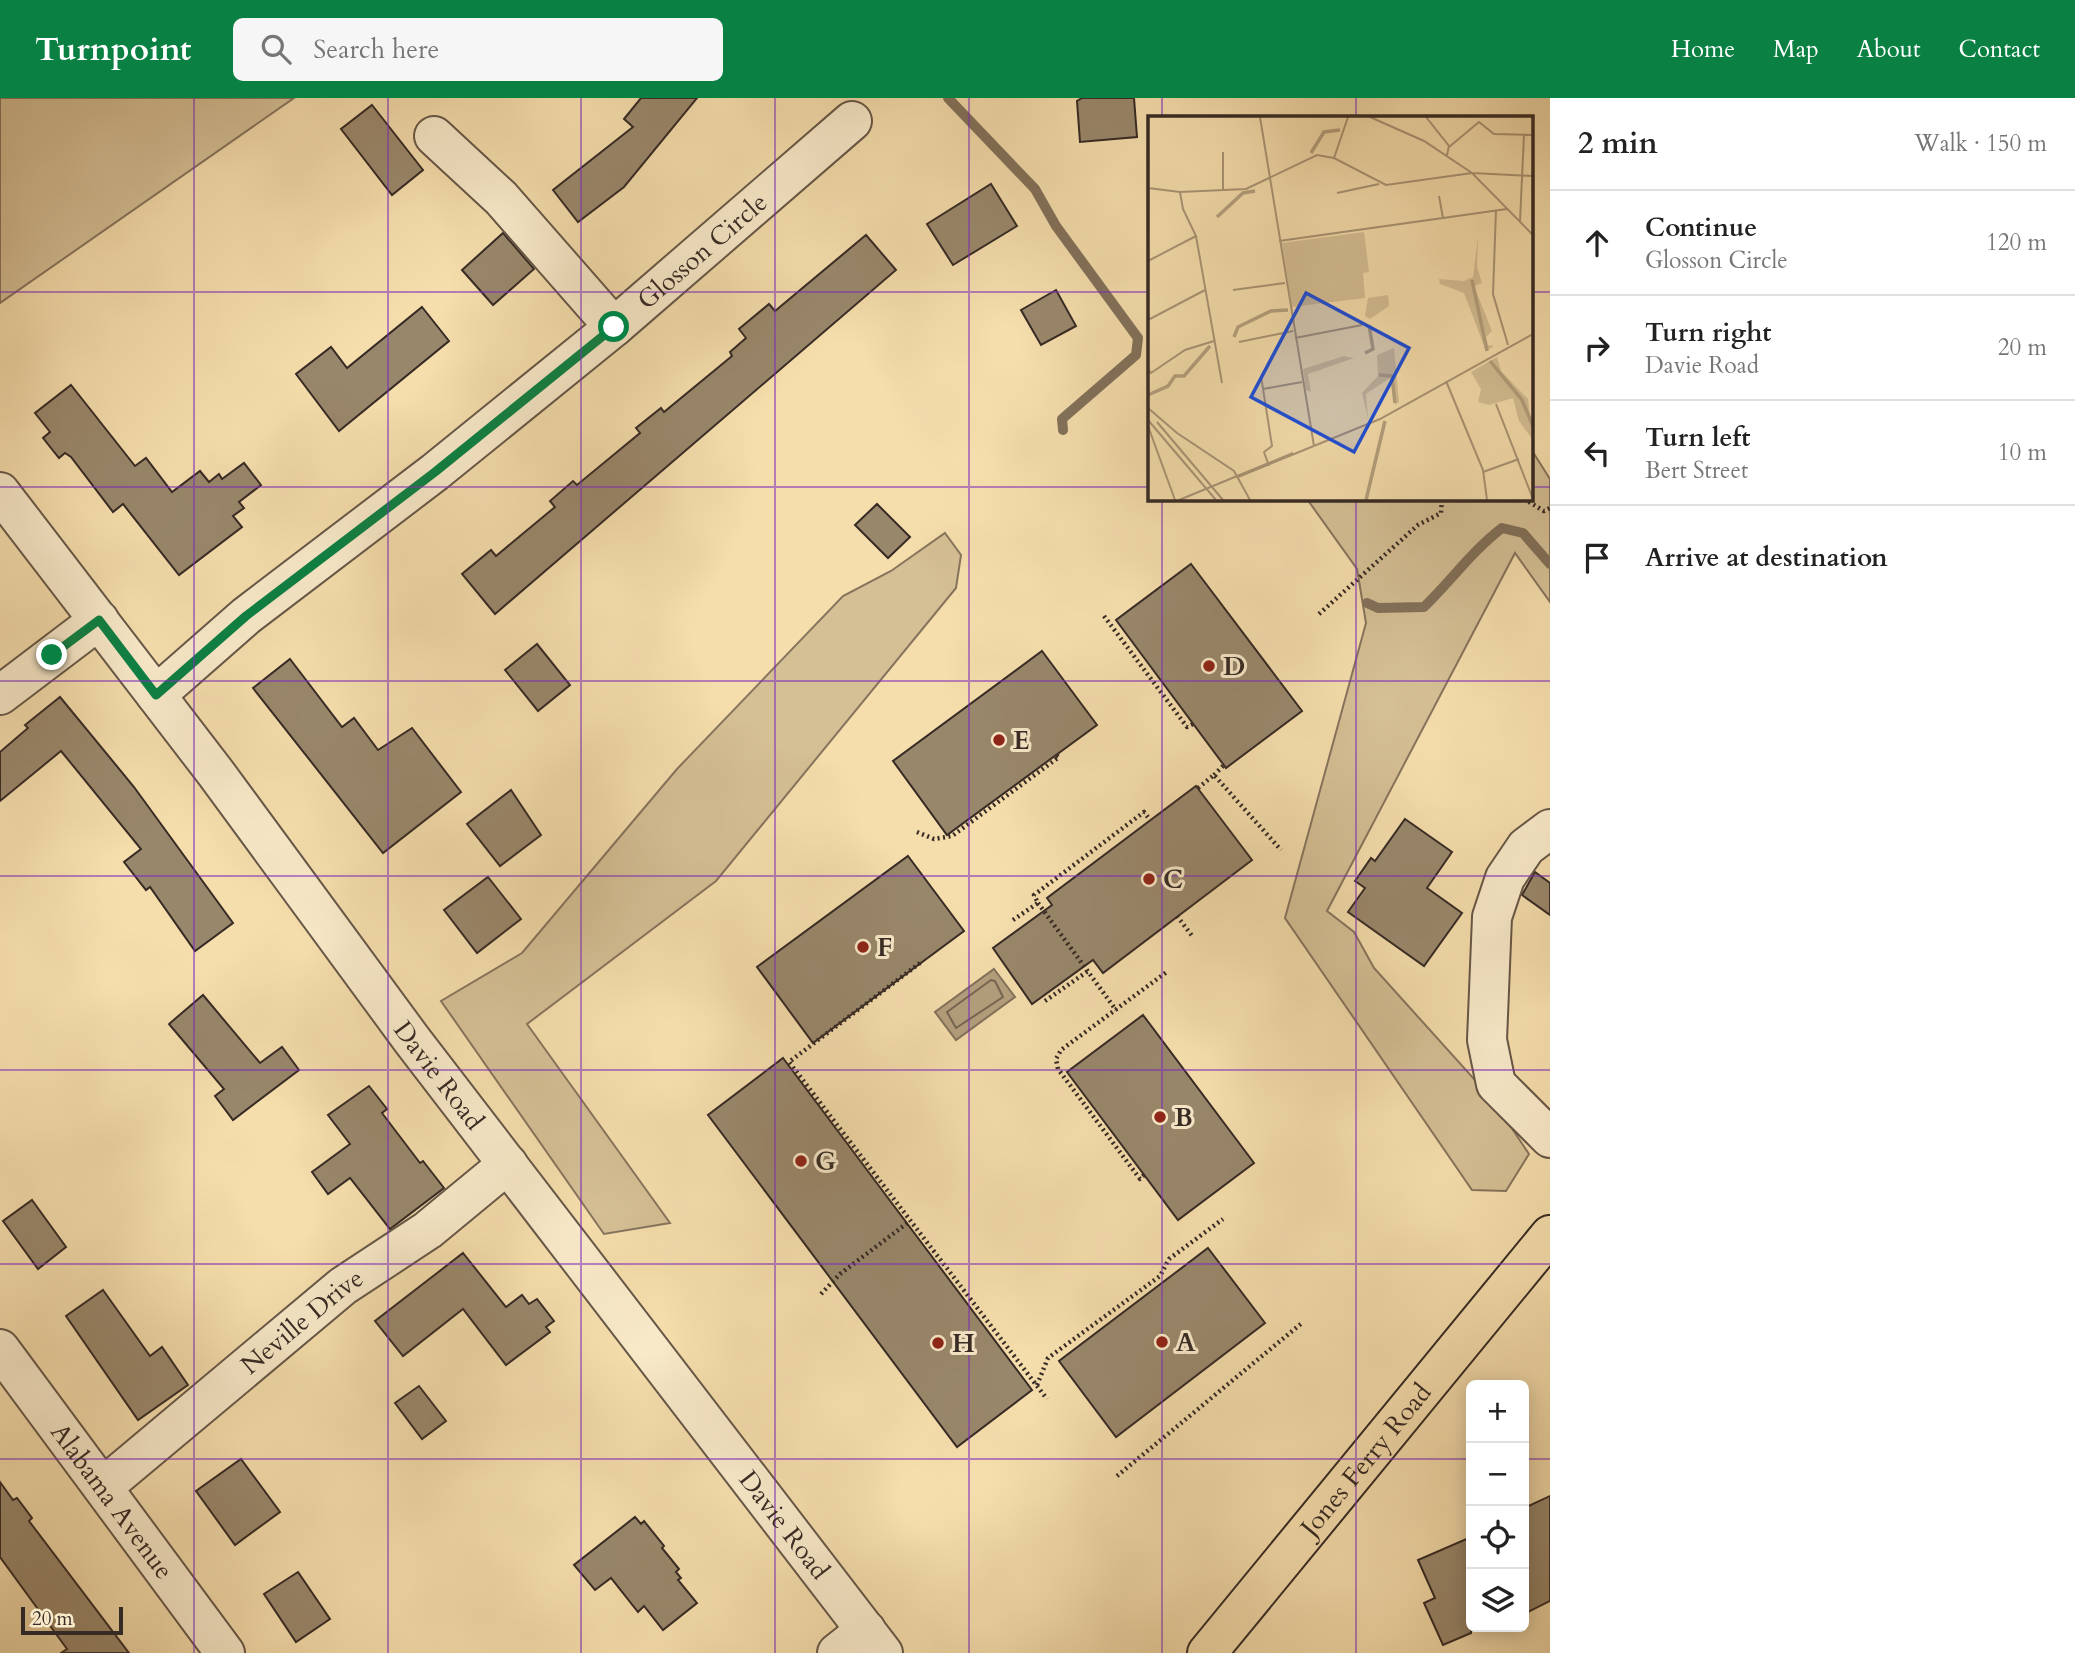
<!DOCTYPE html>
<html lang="en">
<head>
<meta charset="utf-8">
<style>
  :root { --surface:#fff; --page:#f6f6f6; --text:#222; --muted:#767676; --line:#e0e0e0; --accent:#0b8043 }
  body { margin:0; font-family:Cardo,serif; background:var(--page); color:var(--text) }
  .controls { position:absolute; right:21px; bottom:21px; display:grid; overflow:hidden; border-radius:10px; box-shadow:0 4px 18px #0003 }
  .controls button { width:63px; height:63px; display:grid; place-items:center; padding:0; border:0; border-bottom:2px solid var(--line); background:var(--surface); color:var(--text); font:35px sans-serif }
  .scale { position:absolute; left:21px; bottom:18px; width:102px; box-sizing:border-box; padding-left:7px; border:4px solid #362a25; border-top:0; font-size:19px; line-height:24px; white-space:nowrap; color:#362a25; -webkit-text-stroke:5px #f8e9c9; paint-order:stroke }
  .stop { position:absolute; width:21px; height:21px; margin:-16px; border:5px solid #0b8043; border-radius:50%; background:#fff }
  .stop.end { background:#0b8043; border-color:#fff; box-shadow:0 2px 7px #0008 }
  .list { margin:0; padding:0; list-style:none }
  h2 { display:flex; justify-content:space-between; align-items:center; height:91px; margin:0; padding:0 28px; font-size:30px }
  h2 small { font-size:23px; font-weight:400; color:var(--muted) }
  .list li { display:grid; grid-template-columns:46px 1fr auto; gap:21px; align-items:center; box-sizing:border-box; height:105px; padding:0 28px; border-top:2px solid var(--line) }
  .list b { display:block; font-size:26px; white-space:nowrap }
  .list p { margin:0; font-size:23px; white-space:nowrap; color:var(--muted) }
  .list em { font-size:23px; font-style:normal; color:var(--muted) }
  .icon { flex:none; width:38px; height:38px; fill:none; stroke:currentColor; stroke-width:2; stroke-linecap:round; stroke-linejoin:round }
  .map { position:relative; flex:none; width:1550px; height:1555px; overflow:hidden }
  header { display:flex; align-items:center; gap:42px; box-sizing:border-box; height:98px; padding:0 35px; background:var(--accent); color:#fff }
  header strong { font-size:33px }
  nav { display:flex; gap:38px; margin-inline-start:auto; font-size:24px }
  .search { width:490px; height:63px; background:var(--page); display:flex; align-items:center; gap:18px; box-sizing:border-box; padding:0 24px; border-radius:10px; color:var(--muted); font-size:26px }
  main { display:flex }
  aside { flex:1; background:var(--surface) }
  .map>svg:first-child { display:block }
  .green { fill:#d5bf95; stroke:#86745d; stroke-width:2 }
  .water { fill:#b4a07e; stroke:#82715a; stroke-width:2 }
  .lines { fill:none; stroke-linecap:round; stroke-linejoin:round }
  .shore { stroke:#756552; stroke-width:2 }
  .stream { stroke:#82715a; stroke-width:10 }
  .building { fill:#99876b; stroke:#362a25; stroke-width:2 }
  .minor-casing { stroke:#665747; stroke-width:42 }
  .major-casing { stroke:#362a25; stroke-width:42 }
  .path { stroke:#362a25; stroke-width:4.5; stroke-dasharray:2 3.5; stroke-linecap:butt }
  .minor { stroke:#f8e9c9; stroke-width:38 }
  .major { stroke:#f5ddac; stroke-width:38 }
  .route { stroke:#0b8043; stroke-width:9 }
  .grid { fill:none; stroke:#7b2cbf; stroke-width:2; stroke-opacity:0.55 }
  .poi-dot { fill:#8f2418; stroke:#f8e9c9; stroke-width:2.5 }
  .labels { text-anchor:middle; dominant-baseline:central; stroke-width:6; stroke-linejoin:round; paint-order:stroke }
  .street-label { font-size:26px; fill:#362a25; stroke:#f8e9c9 }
  .poi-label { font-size:26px; font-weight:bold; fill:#362a25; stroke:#f8e9c9; text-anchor:start }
  .inset-river { fill:none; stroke:#b4a07e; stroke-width:3.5 }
  .inset-road { fill:none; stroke:#a99576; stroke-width:2 }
  .view { fill:#1d4ed8; fill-opacity:0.15; stroke:#1d4ed8; stroke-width:3.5 }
  .inset-edge { fill:none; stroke:#362a25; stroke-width:3.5 }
</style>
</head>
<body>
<header>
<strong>Turnpoint</strong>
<div class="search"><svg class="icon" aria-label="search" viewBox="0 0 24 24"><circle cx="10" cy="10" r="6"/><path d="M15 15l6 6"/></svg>Search here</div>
<nav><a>Home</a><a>Map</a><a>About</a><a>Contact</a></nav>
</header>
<main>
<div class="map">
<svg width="1550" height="1555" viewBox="0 0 1550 1555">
  <rect width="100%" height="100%" fill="#f5ddac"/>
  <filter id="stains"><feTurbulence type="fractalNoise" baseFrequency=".00286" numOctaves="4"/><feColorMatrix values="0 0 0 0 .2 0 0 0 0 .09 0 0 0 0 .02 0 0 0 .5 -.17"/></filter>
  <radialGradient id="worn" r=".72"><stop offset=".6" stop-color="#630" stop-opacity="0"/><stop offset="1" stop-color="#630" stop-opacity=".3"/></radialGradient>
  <!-- green -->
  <g class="green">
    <polygon points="0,0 294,0 0,205"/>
    <polygon points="1531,351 1550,381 1550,504 1515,455 1327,813 1354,834 1374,870 1493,1002 1529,1056 1506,1093 1472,1092 1285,820 1366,525 1357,471 1307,401 1531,401"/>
    <polygon points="945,435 961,457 956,490 716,783 527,926 670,1125 604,1136 441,903 522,855 677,671 843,498 891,473"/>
  </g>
  <!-- water -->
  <polygon class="water" points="994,871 1015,899 956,942 935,914"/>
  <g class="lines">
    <!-- shore -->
    <polygon class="shore" points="991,882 995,883 1003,899 956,930 947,914"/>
    <!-- stream -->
    <g class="stream">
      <polyline points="948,0 1035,91 1056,128 1138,240 1136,257 1062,321 1063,332"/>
      <path d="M 1367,505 L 1378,510 L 1424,509 C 1451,483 1472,453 1502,430 L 1523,435 L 1550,466"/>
    </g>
  </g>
  <!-- building -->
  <g class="building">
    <polygon points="641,0 697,0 624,89 578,124 553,92 633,29 624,21"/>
    <polygon points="1082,0 1134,0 1137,39 1080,44 1077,3"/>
    <polygon points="372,7 423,72 392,97 341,31"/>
    <polygon points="991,86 1017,128 953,167 927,126"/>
    <polygon points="503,135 534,171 493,207 462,172"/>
    <polygon points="866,137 896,172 495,516 462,476 491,452 496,458 555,409 550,403 573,383 577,387 640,335 636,330 661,310 664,314 732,258 730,254 746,240 739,231 769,206 775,213"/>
    <polygon points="1056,192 1076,228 1041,247 1021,212"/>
    <polygon points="422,209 449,243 339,333 296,276 331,249 347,270"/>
    <polygon points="71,287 135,368 146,360 172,394 200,373 209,384 219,376 222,381 244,365 261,387 239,404 244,410 233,418 242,429 179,477 123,406 113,414 71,359 65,355 59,360 43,340 50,334 35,315"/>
    <polygon points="877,406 910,439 888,460 855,427"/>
    <polygon points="1191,466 1302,613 1226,670 1116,522"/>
    <polygon points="537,546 570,587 538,613 505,572"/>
    <polygon points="1042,553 1097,627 947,737 893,663"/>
    <polygon points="290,561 342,629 354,620 378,652 412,630 461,694 383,755 253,590"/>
    <polygon points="60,599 134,689 233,825 195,853 150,789 146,792 124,764 141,751 61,653 0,703 0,654 28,630 25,627"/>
    <polygon points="1196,688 1252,762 1103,875 1093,862 1032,906 993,850 1052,807 1047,800"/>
    <polygon points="511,692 541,737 500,768 467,726"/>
    <polygon points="1405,721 1452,754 1427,790 1462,815 1424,868 1348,814 1365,790 1355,783 1371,760 1375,763"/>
    <polygon points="908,758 964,833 813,945 757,869"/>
    <polygon points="1535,774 1550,785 1550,817 1522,797"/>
    <polygon points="488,779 521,821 477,855 444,812"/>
    <polygon points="203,897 260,965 282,949 299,972 233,1022 215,998 224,991 169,926"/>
    <polygon points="1143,917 1254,1065 1178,1122 1067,974"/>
    <polygon points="783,960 1032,1292 957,1349 708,1017"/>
    <polygon points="369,988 387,1011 382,1015 420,1065 423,1063 444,1090 390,1131 350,1080 328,1096 312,1074 350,1046 328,1017"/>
    <polygon points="32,1102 66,1149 38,1171 3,1123"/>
    <polygon points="1208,1150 1265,1225 1116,1339 1059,1263"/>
    <polygon points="463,1155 506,1209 522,1197 529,1206 537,1201 554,1223 546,1229 550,1234 506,1267 463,1211 403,1258 375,1223"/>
    <polygon points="103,1192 150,1258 162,1249 188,1287 138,1322 66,1218"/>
    <polygon points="419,1288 446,1323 422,1341 395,1305"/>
    <polygon points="241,1361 280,1414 235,1447 196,1393"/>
    <polygon points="0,1384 13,1402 17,1400 32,1420 29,1423 129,1555 61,1555 67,1551 0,1459"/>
    <polygon points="1550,1398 1550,1503 1524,1516 1524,1410"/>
    <polygon points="635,1419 641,1426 644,1423 664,1448 662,1450 679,1471 676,1474 681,1480 678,1482 697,1505 663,1532 644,1508 638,1514 611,1480 595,1492 574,1467"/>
    <polygon points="1471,1439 1471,1535 1443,1547 1424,1505 1435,1500 1418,1462"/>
    <polygon points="298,1474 330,1521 296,1544 264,1496"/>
  </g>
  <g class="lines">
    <defs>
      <g id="minor">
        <polyline points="434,38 501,100 614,229"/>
        <path id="s1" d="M 0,394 L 215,674 L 412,942 L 883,1555"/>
        <polyline points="0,597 99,522"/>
        <path id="s2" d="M 156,597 L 246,518 L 435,374 L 614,229 L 852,23"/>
        <polyline points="1550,731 1526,749 1505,780 1492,819 1487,942 1496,986 1550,1040"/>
        <path id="s3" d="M 0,1251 L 225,1555"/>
        <path id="s4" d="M 103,1389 L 343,1188 L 428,1132 L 508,1066"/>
        <polyline points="837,1555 866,1532"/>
      </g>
      <g id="major">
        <path id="s5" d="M 1207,1555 L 1550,1137"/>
      </g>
    </defs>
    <!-- minor casing -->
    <use href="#minor" class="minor-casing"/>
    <!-- major casing -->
    <use href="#major" class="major-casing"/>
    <!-- path -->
    <g class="path">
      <polyline points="1149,305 1149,301"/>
      <polyline points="1524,401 1544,413 1550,410"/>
      <polyline points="1319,516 1418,427 1441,415 1442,401"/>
      <polyline points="1104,518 1187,629 1193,626"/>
      <polyline points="1214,677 1224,667"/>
      <polyline points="1198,690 1214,677 1281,752"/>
      <polyline points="917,734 934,741 952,738 1059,659 1056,657"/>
      <polyline points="1038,805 1116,912"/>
      <polyline points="1177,818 1193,839"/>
      <polyline points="1013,822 1038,805 1034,797 1144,714 1150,722"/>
      <polyline points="920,865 789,964 1047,1301"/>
      <polyline points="1045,903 1088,873"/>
      <polyline points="1144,1077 1140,1081 1058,971 1056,961 1061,952 1168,873"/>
      <polyline points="821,1196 840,1176 910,1123"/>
      <polyline points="1037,1287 1048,1260 1160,1178 1169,1161 1223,1121"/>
      <polyline points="1117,1378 1302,1225"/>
    </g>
    <!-- minor -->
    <use href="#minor" class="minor"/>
    <!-- major -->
    <use href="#major" class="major"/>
  </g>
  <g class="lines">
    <!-- route -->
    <polyline class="route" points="52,557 99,522 156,597 246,518 435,374 614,229"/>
  </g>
  <!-- grid -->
  <path class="grid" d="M 194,0 L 194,1555M 388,0 L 388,1555M 581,0 L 581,1555M 775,0 L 775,1555M 969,0 L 969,1555M 1162,0 L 1162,19M 1356,0 L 1356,19M 0,194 L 1149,194M 1531,194 L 1550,194M 0,389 L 1149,389M 1531,389 L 1550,389M 1162,401 L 1162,1555M 1356,401 L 1356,1555M 0,583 L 1550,583M 0,778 L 1550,778M 0,972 L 1550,972M 0,1166 L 1550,1166M 0,1361 L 1471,1361M 1524,1361 L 1550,1361"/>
  <!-- markers -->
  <g class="poi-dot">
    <circle cx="1209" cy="568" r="7"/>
    <circle cx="999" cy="642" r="7"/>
    <circle cx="1149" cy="781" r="7"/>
    <circle cx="863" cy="849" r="7"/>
    <circle cx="1160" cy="1019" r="7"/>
    <circle cx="801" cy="1063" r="7"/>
    <circle cx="1162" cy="1244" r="7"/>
    <circle cx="938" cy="1245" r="7"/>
  </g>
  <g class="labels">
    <!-- street labels -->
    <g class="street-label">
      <text stroke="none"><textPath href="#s2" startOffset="704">Glosson Circle</textPath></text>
      <text stroke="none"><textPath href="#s1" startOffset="730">Davie Road</textPath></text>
      <text stroke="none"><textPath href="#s4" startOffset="259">Neville Drive</textPath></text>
      <text stroke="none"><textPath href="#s5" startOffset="250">Jones Ferry Road</textPath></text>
      <text stroke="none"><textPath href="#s3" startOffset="189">Alabama Avenue</textPath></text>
      <text stroke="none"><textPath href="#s1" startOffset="1297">Davie Road</textPath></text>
    </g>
    <!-- poi labels -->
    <g class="poi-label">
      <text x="1223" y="568">D</text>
      <text x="1013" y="642">E</text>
      <text x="1163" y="781">C</text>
      <text x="877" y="849">F</text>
      <text x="1174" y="1019">B</text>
      <text x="815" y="1063">G</text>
      <text x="1176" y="1244">A</text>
      <text x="952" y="1245">H</text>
    </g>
  </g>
  <!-- overview -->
  <g transform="translate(1148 18)">
    <rect width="385" height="385" fill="#f5ddac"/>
    <path d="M 216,116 L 221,156 L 215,157 L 217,182 L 144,191 L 134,127 ZM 330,121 L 329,151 L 334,167 L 326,170 L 344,215 L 338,221 L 340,229 L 346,230 L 338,235 L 316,177 L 292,168 L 291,163 L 316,165 L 325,161 ZM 240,179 L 241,190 L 222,203 L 217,200 L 220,182 ZM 246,232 L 251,286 L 247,289 L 242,262 L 218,278 L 220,303 L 214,277 L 230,260 L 229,239 ZM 196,240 L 206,242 L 160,258 L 163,276 L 158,274 L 155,253 ZM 349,241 L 353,255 L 380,283 L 385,324 L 371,305 L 365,282 L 341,289 L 330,286 L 333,273 L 323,256 Z" fill="#d5bf95"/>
    <path class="inset-river" d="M 163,37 L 176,16 L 192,14M 69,101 L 95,77 L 107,75M 324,164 L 339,235M 86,221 L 90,211 L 123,195 L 140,194M 217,237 L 225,233 L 221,209M 342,245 L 374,284 L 385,310M 231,259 L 244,260 L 247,287M 0,279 L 20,270 L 27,260 L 36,260 L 62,230M 218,384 L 237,305"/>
    <path class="inset-road" d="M 112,1 L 166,330M 222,1 L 276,25 L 324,57 L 385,119M 278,1 L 301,30 L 299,39M 301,31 L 331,6 L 346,18 L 385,19M 75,36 L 75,74M 186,42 L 200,1M 0,72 L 32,76 L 98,73 L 169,39 L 186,42 L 238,69 L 324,57 L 385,60M 32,76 L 35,93 L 48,120 L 74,267M 189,77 L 231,68M 291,80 L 295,102M 348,94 L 345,178 L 360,229M 372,105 L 376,19M 131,125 L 359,93M 0,145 L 48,120M 85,174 L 137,167M 0,204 L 57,174M 147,222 L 214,209M 91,226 L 145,215M 0,253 L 3,257 L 37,234 L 66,225M 113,260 L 124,330 L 116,336 L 121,350M 298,265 L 335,354 L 339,384M 115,273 L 154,266M 348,288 L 385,383M 0,292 L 29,317 L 86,355 L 102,384M 0,304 L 68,384M 9,306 L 75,384M 0,310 L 27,384M 335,356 L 371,343M 90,361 L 232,303 L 385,218M 31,384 L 145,337"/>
    <path class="view" d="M 158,177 L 261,232 L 206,336 L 103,281 Z"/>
    <rect width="385" height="385" class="inset-edge"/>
  </g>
  <rect width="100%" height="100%" filter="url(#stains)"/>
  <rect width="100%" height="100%" fill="url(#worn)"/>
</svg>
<div class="controls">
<button>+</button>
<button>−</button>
<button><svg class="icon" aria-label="locate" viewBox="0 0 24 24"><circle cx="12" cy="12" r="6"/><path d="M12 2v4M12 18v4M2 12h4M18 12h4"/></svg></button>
<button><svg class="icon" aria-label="layers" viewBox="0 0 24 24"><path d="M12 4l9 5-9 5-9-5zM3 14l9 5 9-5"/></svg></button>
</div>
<div class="scale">20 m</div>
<div class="stop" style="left:614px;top:229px"></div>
<div class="stop end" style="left:52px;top:557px"></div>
</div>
<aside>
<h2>2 min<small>Walk · 150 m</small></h2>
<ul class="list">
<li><svg class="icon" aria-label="ahead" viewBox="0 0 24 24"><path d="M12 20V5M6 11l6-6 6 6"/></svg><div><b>Continue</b><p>Glosson Circle</p></div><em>120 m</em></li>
<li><svg class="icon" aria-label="right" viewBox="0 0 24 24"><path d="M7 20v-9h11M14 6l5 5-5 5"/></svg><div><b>Turn right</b><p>Davie Road</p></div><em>20 m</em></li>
<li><svg class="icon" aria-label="left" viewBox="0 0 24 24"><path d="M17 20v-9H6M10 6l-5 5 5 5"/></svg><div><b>Turn left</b><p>Bert Street</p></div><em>10 m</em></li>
<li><svg class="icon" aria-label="arrive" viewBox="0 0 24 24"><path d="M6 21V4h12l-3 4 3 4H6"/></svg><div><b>Arrive at destination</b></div></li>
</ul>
</aside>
</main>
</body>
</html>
